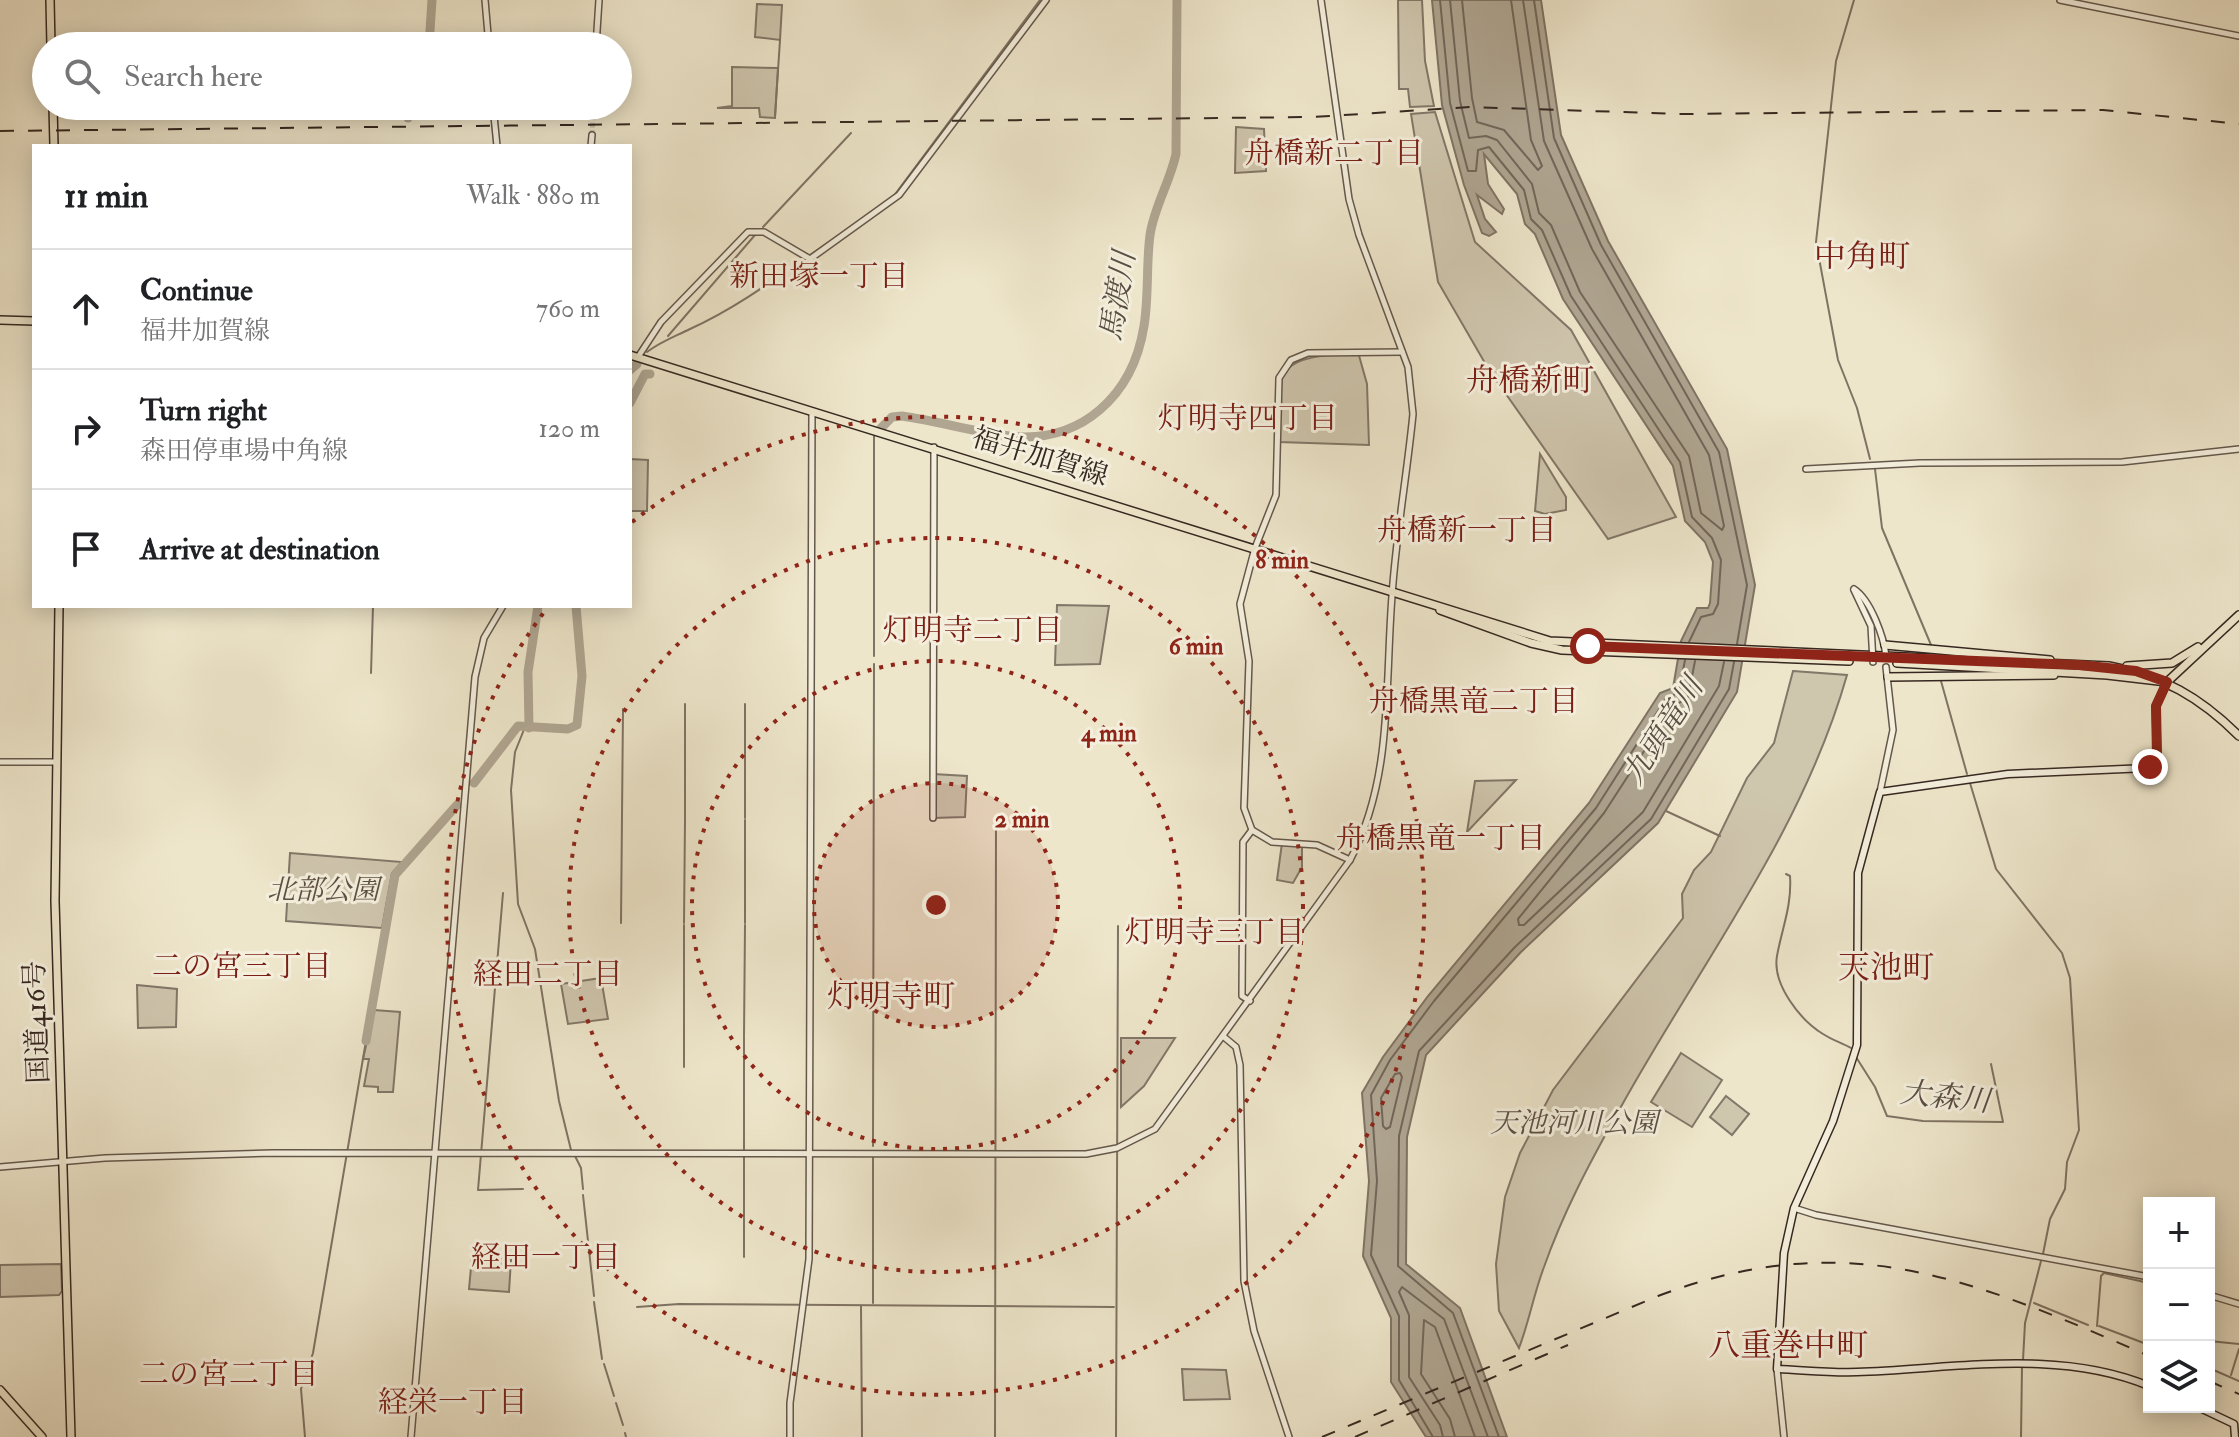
<!DOCTYPE html>
<html lang="en">
<head>
<meta charset="utf-8">
<style>
  :root { --surface:#fff; --page:#f6f6f6; --text:#202124; --muted:#757577; --line:#e0e0e0 }
  body { margin:0; font-family:"IM FELL Double Pica","Noto Serif JP",serif; background:var(--page); color:var(--text) }
  .controls { position:absolute; right:24px; bottom:24px; display:grid; overflow:hidden; border-radius:0px; box-shadow:0 4px 20px #0003 }
  .controls button { width:72px; height:72px; display:grid; place-items:center; padding:0; border:0; border-bottom:2px solid var(--line); background:var(--surface); color:var(--text); font:40px sans-serif }
  .stop { position:absolute; width:24px; height:24px; margin:-18px; border:6px solid #8f2418; border-radius:50%; background:#fff }
  .stop.end { background:#8f2418; border-color:#fff; box-shadow:0 2px 8px #0008 }
  .list { margin:0; padding:0; list-style:none }
  h2 { display:flex; justify-content:space-between; align-items:center; height:104px; margin:0; padding:0 32px; font-size:34px }
  h2 small { font-size:26px; font-weight:400; color:var(--muted) }
  .list li { display:grid; grid-template-columns:52px 1fr auto; gap:24px; align-items:center; box-sizing:border-box; height:120px; padding:0 32px; border-top:2px solid var(--line) }
  .list b { display:block; font-size:30px; white-space:nowrap }
  .list p { margin:0; font-size:26px; white-space:nowrap; color:var(--muted) }
  .list em { font-size:26px; font-style:normal; color:var(--muted) }
  .icon { flex:none; width:44px; height:44px; fill:none; stroke:currentColor; stroke-width:2; stroke-linecap:round; stroke-linejoin:round }
  .map { position:relative; flex:none; width:2239px; height:1437px; overflow:hidden }
  .search { position:absolute; background:var(--surface); box-shadow:0 4px 20px #0003; left:32px; top:32px; width:600px; height:88px; display:flex; align-items:center; gap:20px; box-sizing:border-box; padding:0 28px; border-radius:44px; color:var(--muted); font-size:30px }
  .panel { position:absolute; background:var(--surface); box-shadow:0 4px 20px #0003; left:32px; top:144px; width:600px; height:464px; border-radius:0px }
  .map>svg:first-child { display:block }
  .green { fill:#cfc6ae; stroke:#827768; stroke-width:2 }
  .water { fill:#afa591; stroke:#7f7364; stroke-width:2 }
  .lines { fill:none; stroke-linecap:round; stroke-linejoin:round }
  .shore { stroke:#726659; stroke-width:2 }
  .stream { stroke:#7f7364; stroke-width:2 }
  .river { stroke:#afa591; stroke-width:9 }
  .tertiary-tunnel { stroke:#c9c0a9; stroke-width:5; stroke-dasharray:5 2.5; stroke-linecap:butt }
  .tertiary-casing { stroke:#64584c; stroke-width:8 }
  .secondary-casing { stroke:#362821; stroke-width:9 }
  .primary-casing { stroke:#362821; stroke-width:10 }
  .trunk-casing { stroke:#362821; stroke-width:10 }
  .tertiary { stroke:#f4efdd; stroke-width:5 }
  .secondary { stroke:#f4efdd; stroke-width:6 }
  .primary { stroke:#eee6cb; stroke-width:7 }
  .trunk { stroke:#eee6cb; stroke-width:7 }
  .rail { stroke:#362821; stroke-width:2; stroke-dasharray:14 14; stroke-linecap:butt }
  .route { stroke:#8f2418; stroke-width:10 }
  .ring { fill:none; stroke:#8f2418; stroke-width:4; stroke-dasharray:4 8 }
  .labels { text-anchor:middle; dominant-baseline:central; stroke-width:6; stroke-linejoin:round; paint-order:stroke }
  .street-label { font-size:28px; fill:#362821; stroke:#f4efdd }
  .park-label { font-size:28px; font-style:italic; fill:#5c5044; stroke:#f4efdd }
  .neighbourhood-label { font-size:30px; fill:#7a1f14; stroke:#f4efdd }
  .water-label { font-size:30px; font-style:italic; fill:#5a4e43; stroke:#f4efdd }
  .quarter-label { font-size:32px; fill:#7a1f14; stroke:#f4efdd }
  .centre { fill:#8f2418; stroke:#f4efdd; stroke-width:4 }
  .ring-label { font-size:24px; text-anchor:middle; font-weight:bold; fill:#8f2418; stroke:#f4efdd; stroke-width:6; stroke-linejoin:round; paint-order:stroke }
</style>
</head>
<body>
<div class="map">
<svg width="2239" height="1437" viewBox="0 0 2239 1437">
  <rect width="100%" height="100%" fill="#eee6cb"/>
  <filter id="stains"><feTurbulence type="fractalNoise" baseFrequency=".0025" numOctaves="4"/><feColorMatrix values="0 0 0 0 .2 0 0 0 0 .09 0 0 0 0 .02 0 0 0 .5 -.17"/></filter>
  <radialGradient id="worn" r=".72"><stop offset=".6" stop-color="#630" stop-opacity="0"/><stop offset="1" stop-color="#630" stop-opacity=".3"/></radialGradient>
  <!-- green -->
  <g class="green">
    <polygon points="1398,0 1422,0 1425,61 1434,106 1410,107 1408,89 1399,89"/>
    <polygon points="757,4 782,5 780,40 755,37"/>
    <polygon points="732,67 778,68 775,118 760,117 759,108 717,108 732,106"/>
    <polygon points="1435,112 1475,242 1571,330 1676,517 1608,539 1489,370 1438,282 1411,114"/>
    <polygon points="1236,127 1264,129 1266,171 1235,173"/>
    <path d="M 1358,352 L 1367,384 L 1369,445 L 1279,442 C 1277,362 1276,359 1358,352 Z"/>
    <polygon points="1540,454 1566,497 1566,510 1545,514 1535,511"/>
    <polygon points="630,459 648,460 647,511 630,511"/>
    <polygon points="1057,605 1109,606 1100,664 1055,665"/>
    <path d="M 1793,671 L 1847,675 C 1801,837 1696,969 1617,1114 C 1589,1164 1563,1213 1544,1267 C 1534,1293 1529,1322 1519,1348 L 1499,1311 L 1496,1264 L 1505,1197 L 1520,1153 L 1553,1090 L 1683,918 L 1682,894 L 1694,870 L 1711,852 L 1747,778 L 1774,743 Z"/>
    <polygon points="933,774 967,776 965,817 933,818"/>
    <polygon points="1516,780 1467,832 1475,781"/>
    <polygon points="1282,843 1302,846 1302,867 1293,883 1277,880"/>
    <polygon points="290,853 402,862 392,873 382,928 286,921"/>
    <polygon points="601,978 608,1019 568,1024 561,984"/>
    <polygon points="137,985 177,989 176,1027 138,1028"/>
    <polygon points="374,1010 400,1012 393,1092 378,1092 378,1087 364,1086 369,1059 363,1059"/>
    <polygon points="1121,1038 1175,1038 1144,1086 1121,1107"/>
    <polygon points="1681,1053 1722,1080 1692,1127 1651,1102"/>
    <polygon points="1726,1096 1749,1114 1732,1135 1710,1117"/>
    <polygon points="472,1257 511,1260 509,1292 469,1289"/>
    <polygon points="61,1264 62,1291 59,1295 0,1297 0,1265"/>
    <polygon points="1182,1369 1226,1370 1230,1399 1184,1400"/>
  </g>
  <!-- water -->
  <polygon class="water" points="1432,0 1541,0 1561,135 1608,241 1727,449 1755,585 1737,692 1658,823 1521,952 1426,1055 1407,1137 1406,1264 1460,1308 1507,1437 1426,1437 1391,1382 1391,1318 1363,1256 1369,1181 1362,1093 1383,1057 1428,996 1589,803 1660,693 1673,688 1681,641 1697,608 1708,608 1710,603 1713,562 1705,542 1685,521 1673,466 1563,299 1535,234 1525,224 1517,194 1484,154 1488,184 1504,209 1502,214 1477,195 1485,219 1496,232 1489,236 1482,233 1464,185 1442,105"/>
  <g class="lines">
    <!-- shore -->
    <g class="shore">
      <polyline points="1440,0 1450,103 1468,171 1476,171 1478,150 1489,147 1524,190 1531,219 1542,230 1571,296 1680,462 1692,517 1712,538 1721,560 1718,604 1713,614 1701,617 1689,642"/>
      <polyline points="1450,0 1460,101 1469,138 1486,136 1497,140 1532,184 1539,213 1551,225 1580,292 1689,456 1701,513 1722,530 1724,526 1709,455 1592,249 1544,141 1523,0"/>
      <polyline points="1462,0 1472,98 1477,122 1504,130 1538,170 1542,166 1531,140 1511,0"/>
      <polyline points="1534,0 1554,138 1601,245 1719,452 1747,585 1737,644"/>
      <polyline points="1695,661 1688,697 1672,708 1604,813 1518,919 1519,925 1524,925 1643,812 1719,686 1724,662"/>
      <polygon points="1395,1074 1400,1073 1402,1077 1390,1127 1386,1129 1383,1126 1381,1098"/>
      <polyline points="1433,1437 1399,1380 1399,1316 1371,1255 1377,1181 1371,1095 1390,1060 1434,1001 1596,808 1665,700 1679,692 1685,660"/>
      <polyline points="1443,1437 1440,1425 1409,1377 1409,1315 1399,1292 1402,1287 1444,1319 1488,1437"/>
      <polyline points="1455,1437 1450,1419 1421,1374 1424,1320 1435,1327 1475,1437"/>
      <polyline points="1499,1437 1453,1313 1398,1266 1399,1136 1419,1051 1515,947 1651,819 1729,689 1734,662"/>
    </g>
    <!-- stream -->
    <g class="stream">
      <polyline points="1854,0 1836,61 1816,242 1838,360 1857,408 1870,459"/>
      <polyline points="775,116 780,40"/>
      <polyline points="893,197 1040,0"/>
      <polyline points="763,227 851,133"/>
      <polyline points="810,255 855,224"/>
      <polyline points="668,336 755,235"/>
      <path d="M 647,352 C 662,341 674,337 690,329 C 730,311 767,285 802,260"/>
      <polyline points="1875,469 1882,528 1931,645"/>
      <polyline points="874,656 874,436"/>
      <polyline points="371,673 373,606"/>
      <polyline points="1941,681 1967,774"/>
      <polyline points="525,727 515,752 511,790 518,904 535,949 559,1101 571,1150"/>
      <polyline points="1970,783 1996,869 2062,953 2070,978 2079,1130 2067,1162 2065,1189 2050,1219 2043,1254"/>
      <polyline points="1666,811 1720,836"/>
      <polyline points="745,818 745,704"/>
      <polyline points="685,819 685,704"/>
      <path d="M 1786,874 L 1790,876 C 1792,906 1782,928 1777,956 C 1772,984 1800,1020 1823,1034 C 1832,1040 1842,1043 1851,1048"/>
      <polyline points="503,893 478,1190 523,1189"/>
      <polyline points="621,923 623,709"/>
      <polyline points="684,923 685,820"/>
      <polyline points="745,923 745,820"/>
      <polyline points="744,1036 745,925"/>
      <polyline points="1856,1057 1875,1087 1887,1116 1923,1121 2003,1122 1991,1064"/>
      <polyline points="684,1067 684,925"/>
      <polyline points="873,1146 874,664"/>
      <polyline points="744,1151 744,1037"/>
      <polyline points="575,1156 581,1168 583,1189"/>
      <polyline points="873,1157 873,1303"/>
      <polyline points="583,1195 594,1296"/>
      <polyline points="744,1257 744,1154"/>
      <polyline points="594,1302 602,1359"/>
      <polyline points="2034,1303 2088,1325"/>
      <polyline points="861,1306 862,1437"/>
      <polyline points="637,1307 679,1304 1114,1307"/>
      <polyline points="2097,1326 2101,1276 2104,1273 2149,1283"/>
      <polyline points="2099,1326 2149,1345"/>
      <polyline points="2209,1341 2239,1344"/>
      <polyline points="2023,1360 2025,1323 2041,1261"/>
      <polyline points="604,1364 614,1396"/>
      <polyline points="2209,1368 2239,1381"/>
      <polyline points="2231,1375 2239,1349"/>
      <polyline points="616,1403 623,1425"/>
      <polyline points="625,1433 626,1437"/>
      <polyline points="305,1437 301,1389 313,1353 366,1041"/>
      <polyline points="995,1437 996,817"/>
      <polyline points="1116,1437 1118,926"/>
      <polyline points="2021,1437 2022,1366"/>
    </g>
    <!-- river -->
    <g class="river">
      <polyline points="429,46 432,0"/>
      <polyline points="408,118 408,106"/>
      <polyline points="630,370 637,364"/>
      <polyline points="630,403 645,374 650,374"/>
      <path d="M 881,428 L 892,417 L 902,416 C 938,421 973,432 1009,436 C 1082,444 1133,395 1144,326 C 1149,296 1146,265 1150,235 C 1154,207 1170,182 1176,154 L 1177,0"/>
      <polyline points="529,728 528,672 538,606"/>
      <polyline points="474,783 518,726 568,729 577,725 582,676 576,606"/>
      <polyline points="366,1041 395,875 457,805"/>
    </g>
    <!-- tertiary-tunnel -->
    <polyline class="tertiary-tunnel" points="592,135 593,114"/>
    <defs>
      <g id="tertiary">
        <polyline points="485,0 489,46"/>
        <polyline points="2060,0 2239,36"/>
        <polyline points="596,46 599,0"/>
        <polyline points="493,106 497,146"/>
        <polyline points="593,114 593,106"/>
        <polyline points="591,146 592,135"/>
        <polyline points="638,357 661,322 748,232 764,232 810,259 899,195 1046,0"/>
        <polyline points="1806,469 1920,463 2122,462 2239,449"/>
        <path d="M 1854,589 C 1871,600 1884,638 1886,656"/>
        <polyline points="1854,590 1871,626 1873,662"/>
        <polyline points="0,762 56,762"/>
        <polyline points="1880,792 1893,730 1886,667"/>
        <polyline points="933,818 934,447"/>
        <polyline points="1252,830 1272,842 1317,845 1350,860"/>
        <polyline points="1250,1001 1242,996 1243,842 1252,830 1244,808 1249,661 1240,604 1255,548 1276,495 1279,378 1291,360 1308,353 1402,352"/>
        <polyline points="1224,1037 1236,1047 1240,1065 1244,1281 1254,1331 1289,1437"/>
        <path d="M 0,1167 L 105,1158 L 273,1153 L 1086,1154 L 1117,1148 L 1155,1129 L 1350,860 C 1393,780 1385,684 1392,596 C 1396,535 1407,475 1413,414 L 1408,367 L 1359,235 L 1349,199 L 1321,0"/>
        <polyline points="1794,1208 1816,1215 2149,1277"/>
        <polyline points="2209,1295 2239,1304"/>
        <polyline points="1777,1369 1784,1437"/>
        <polyline points="411,1437 475,677 484,638 503,606"/>
        <polyline points="790,1437 790,1403 809,1259 812,411"/>
      </g>
      <g id="secondary">
        <path d="M 2149,1386 C 2057,1348 1954,1369 1857,1372 C 1830,1373 1803,1370 1777,1369 L 1784,1253 L 1794,1208 L 1833,1121 L 1857,1045 L 1858,873 L 1880,792 L 2008,774 L 2147,768 L 2157,756 L 2156,706 L 2167,682"/>
        <polyline points="2198,1407 2234,1424 2235,1437"/>
      </g>
      <g id="primary">
        <polyline points="0,320 34,321"/>
        <path d="M 630,355 L 1550,641 L 2109,666 C 2163,676 2200,697 2239,736"/>
        <polyline points="1440,610 1531,643 1562,650 1849,661"/>
        <polyline points="1885,645 2050,660"/>
        <polyline points="1897,663 2107,675 2167,682 2239,615"/>
        <polyline points="2127,666 2172,663 2198,647"/>
        <polyline points="1888,677 2054,675"/>
        <polyline points="0,1390 42,1437"/>
      </g>
      <g id="trunk">
        <polyline points="50,0 51,46"/>
        <polyline points="53,106 54,146"/>
        <polyline points="59,606 55,901 71,1437"/>
      </g>
    </defs>
    <!-- tertiary casing -->
    <use href="#tertiary" class="tertiary-casing"/>
    <!-- secondary casing -->
    <use href="#secondary" class="secondary-casing"/>
    <!-- primary casing -->
    <use href="#primary" class="primary-casing"/>
    <!-- trunk casing -->
    <use href="#trunk" class="trunk-casing"/>
    <!-- tertiary -->
    <use href="#tertiary" class="tertiary"/>
    <!-- secondary -->
    <use href="#secondary" class="secondary"/>
    <!-- primary -->
    <use href="#primary" class="primary"/>
    <!-- trunk -->
    <use href="#trunk" class="trunk"/>
    <!-- rail -->
    <g class="rail">
      <polyline points="0,131 1313,117 1470,107 1682,114 2103,110 2239,124"/>
      <polyline points="2209,1381 2239,1394"/>
      <path d="M 1322,1437 L 1658,1296 C 1848,1224 1974,1280 2149,1356"/>
      <polyline points="1355,1437 1568,1345"/>
    </g>
  </g>
  <g class="lines">
    <!-- route -->
    <polyline class="route" points="1588,646 2079,665 2136,671 2167,682 2156,706 2157,756 2150,767"/>
  </g>
  <!-- distance rings -->
  <circle cx="936" cy="905" r="122" fill="#8f2418" fill-opacity=".12"/>
  <g class="ring">
    <circle cx="936" cy="905" r="122"/>
    <circle cx="936" cy="905" r="244"/>
    <circle cx="936" cy="905" r="367"/>
    <path d="M632 522A489 489 0 1 1 548 607"/>
  </g>
  <g class="labels">
    <!-- street labels -->
    <g class="street-label">
      <text transform="translate(1040 457) rotate(17)">福井加賀線</text>
      <text transform="translate(37 1022) rotate(-92)">国道416号</text>
    </g>
    <!-- park labels -->
    <g class="park-label">
      <text x="323" y="890">北部公園</text>
      <text x="1574" y="1123">天池河川公園</text>
    </g>
    <!-- neighbourhood labels -->
    <g class="neighbourhood-label">
      <text x="1334" y="153">舟橋新二丁目</text>
      <text x="819" y="276">新田塚一丁目</text>
      <text x="1248" y="418">灯明寺四丁目</text>
      <text x="1467" y="530">舟橋新一丁目</text>
      <text x="973" y="630">灯明寺二丁目</text>
      <text x="1474" y="701">舟橋黒竜二丁目</text>
      <text x="1441" y="838">舟橋黒竜一丁目</text>
      <text x="1215" y="932">灯明寺三丁目</text>
      <text x="242" y="966">二の宮三丁目</text>
      <text x="548" y="974">経田二丁目</text>
      <text x="546" y="1257">経田一丁目</text>
      <text x="229" y="1374">二の宮二丁目</text>
      <text x="453" y="1402">経栄一丁目</text>
    </g>
    <!-- water labels -->
    <g class="water-label">
      <text transform="translate(1118 296) rotate(-81)">馬渡川</text>
      <text transform="translate(1663 731) rotate(-57)">九頭竜川</text>
      <text transform="translate(1945 1097) rotate(6)">大森川</text>
    </g>
    <!-- quarter labels -->
    <g class="quarter-label">
      <text x="1862" y="257">中角町</text>
      <text x="1530" y="381">舟橋新町</text>
      <text x="1886" y="968">天池町</text>
      <text x="891" y="997">灯明寺町</text>
      <text x="1788" y="1346">八重巻中町</text>
    </g>
  </g>
  <circle cx="936" cy="905" r="12" class="centre"/>
  <g class="ring-label">
    <text x="1282" y="568">8 min</text>
    <text x="1196" y="654">6 min</text>
    <text x="1109" y="741">4 min</text>
    <text x="1022" y="827">2 min</text>
  </g>
  <rect width="100%" height="100%" filter="url(#stains)"/>
  <rect width="100%" height="100%" fill="url(#worn)"/>
</svg>
<div class="controls">
<button>+</button>
<button>−</button>
<button><svg class="icon" aria-label="layers" viewBox="0 0 24 24"><path d="M12 4l9 5-9 5-9-5zM3 14l9 5 9-5"/></svg></button>
</div>
<div class="stop" style="left:1588px;top:646px"></div>
<div class="stop end" style="left:2150px;top:767px"></div>
<div class="search"><svg class="icon" aria-label="search" viewBox="0 0 24 24"><circle cx="10" cy="10" r="6"/><path d="M15 15l6 6"/></svg>Search here</div>
<section class="panel">
<h2>11 min<small>Walk · 880 m</small></h2>
<ul class="list">
<li><svg class="icon" aria-label="ahead" viewBox="0 0 24 24"><path d="M12 20V5M6 11l6-6 6 6"/></svg><div><b>Continue</b><p>福井加賀線</p></div><em>760 m</em></li>
<li><svg class="icon" aria-label="right" viewBox="0 0 24 24"><path d="M7 20v-9h11M14 6l5 5-5 5"/></svg><div><b>Turn right</b><p>森田停車場中角線</p></div><em>120 m</em></li>
<li><svg class="icon" aria-label="arrive" viewBox="0 0 24 24"><path d="M6 21V4h12l-3 4 3 4H6"/></svg><div><b>Arrive at destination</b></div></li>
</ul>
</section>
</div>
</body>
</html>
